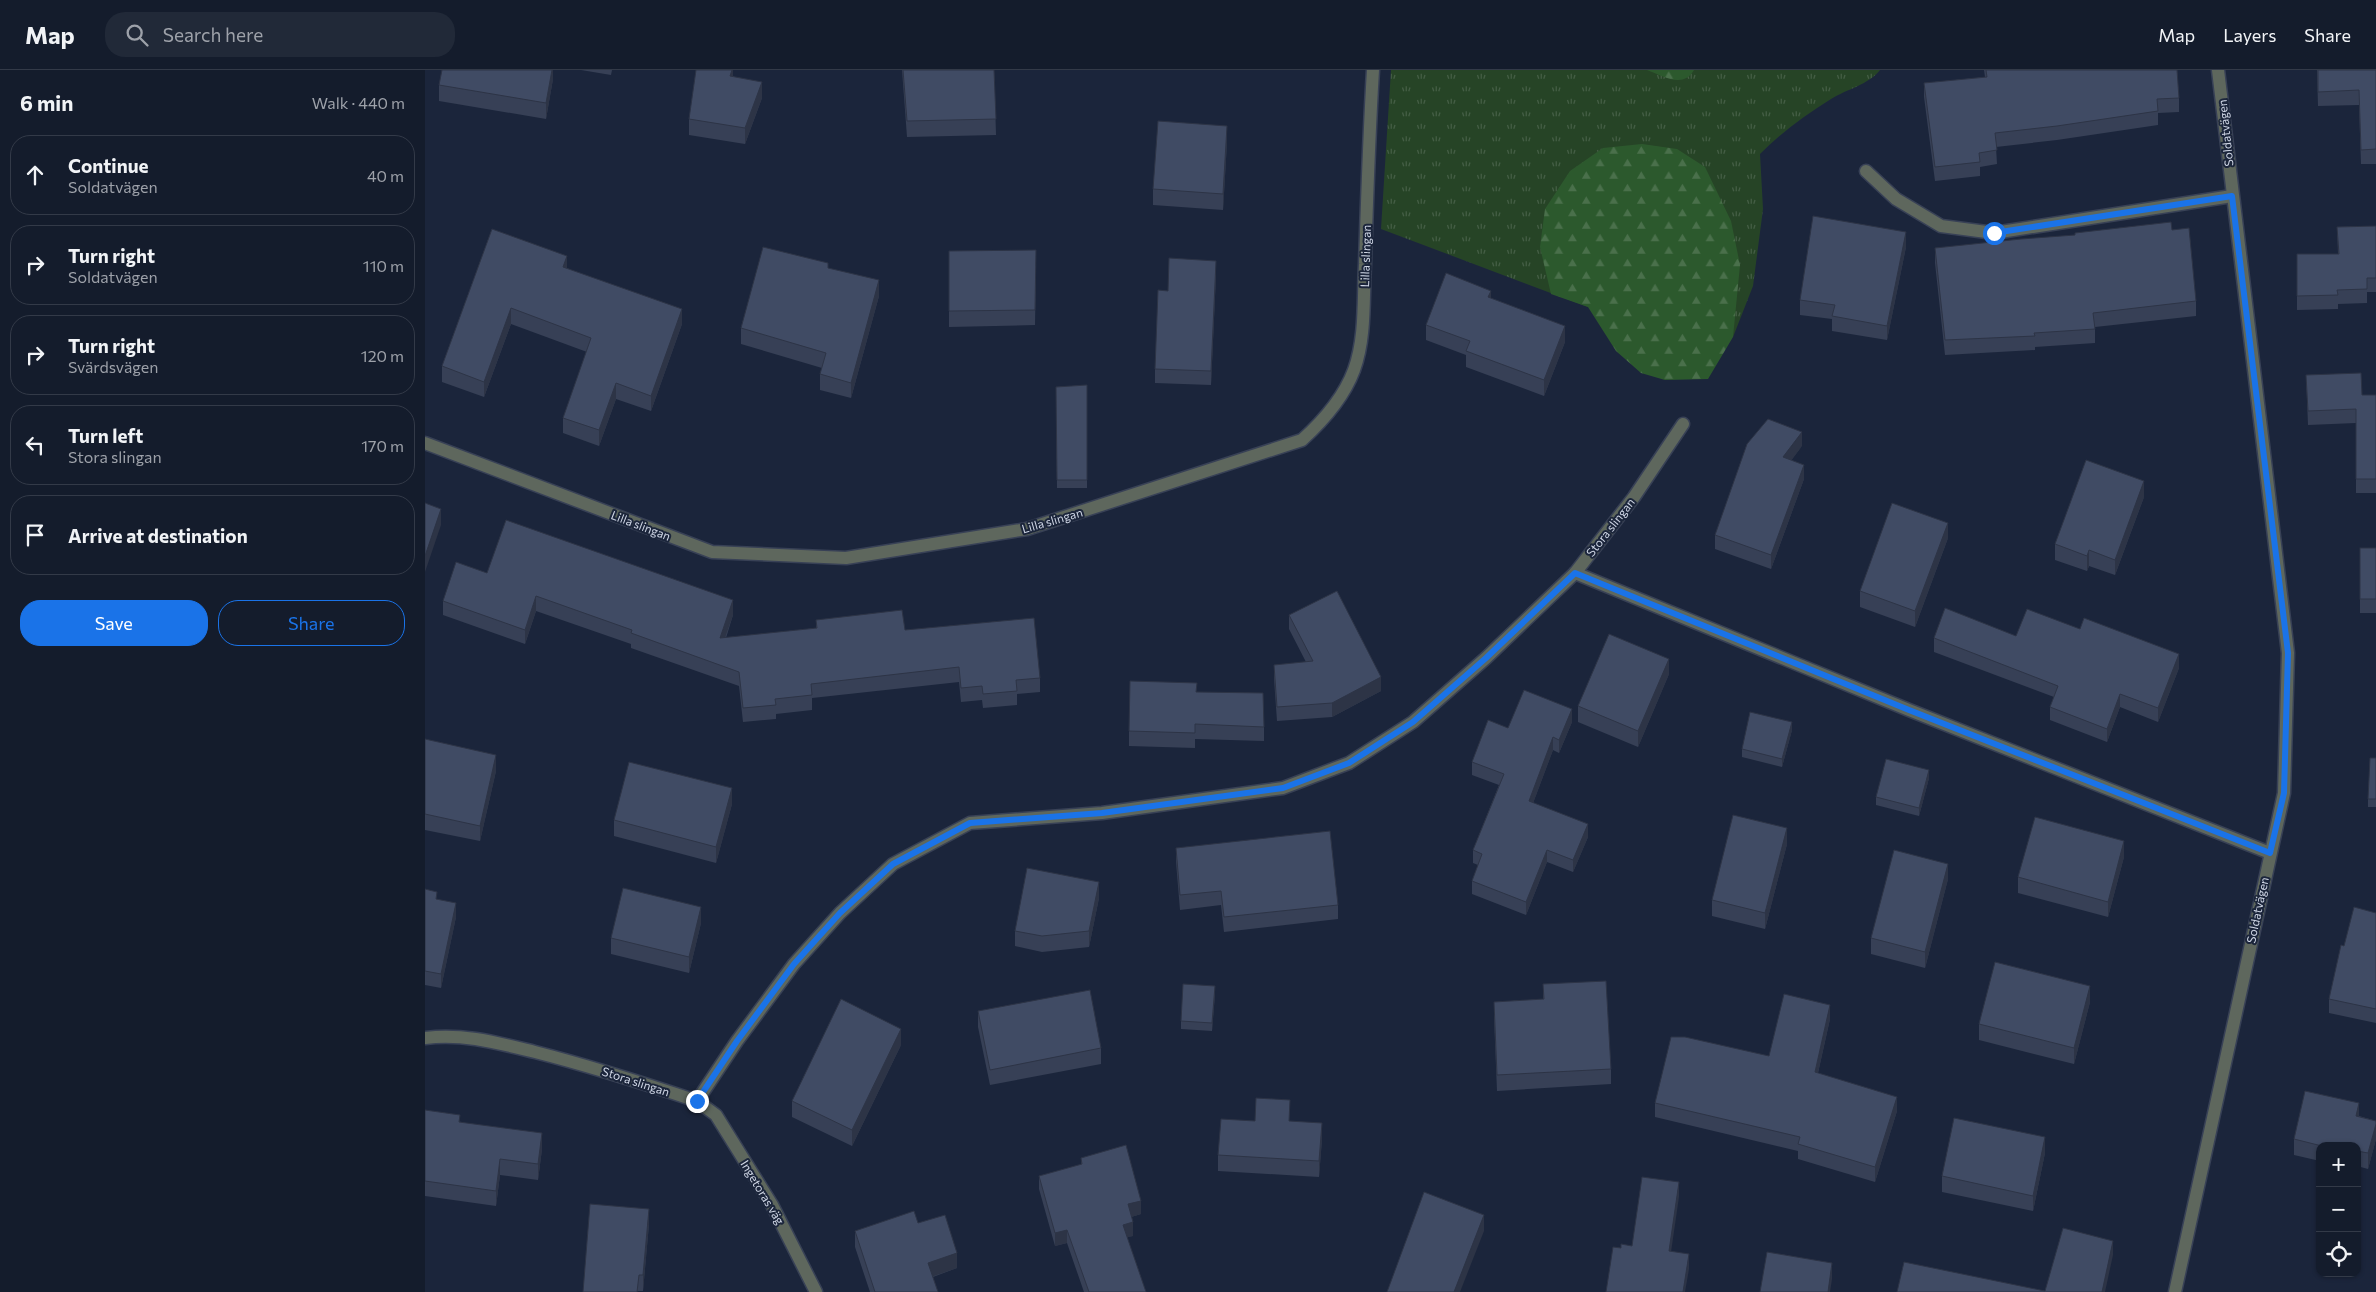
<!DOCTYPE html>
<html lang="en">
<head>
<meta charset="utf-8">
<style>
  :root { --surface:#141c2c; --page:#212938; --text:#f1f3f6; --muted:#9da1a9; --line:#333a48; --accent:#1a73e8 }
  body { margin:0; font-family:Commissioner,sans-serif; background:var(--page); color:var(--text) }
  .controls { position:absolute; right:15px; bottom:15px; display:grid; overflow:hidden; border-radius:10px; box-shadow:0 1px 4px #0004 }
  .controls button { width:45px; height:45px; display:grid; place-items:center; padding:0; border:0; border-bottom:1px solid var(--line); background:var(--surface); color:var(--text); font:25px sans-serif }
  .stop { position:absolute; width:15px; height:15px; margin:-11px; border:4px solid #1a73e8; border-radius:50%; background:#fff }
  .stop.end { background:#1a73e8; border-color:#fff; box-shadow:0 1px 5px #0008 }
  .list { margin:0; padding:0; list-style:none }
  h2 { display:flex; justify-content:space-between; align-items:center; height:65px; margin:0; padding:0 20px; font-size:21px }
  h2 small { font-size:16px; font-weight:400; color:var(--muted) }
  .list li { display:grid; grid-template-columns:32px 1fr auto; gap:15px; align-items:center; box-sizing:border-box; height:80px; margin:0 10px 10px; padding:0 10px; border:1px solid var(--line); border-radius:20px }
  .list b { display:block; font-size:19px; white-space:nowrap }
  .list p { margin:0; font-size:16px; white-space:nowrap; color:var(--muted) }
  .list em { font-size:16px; font-style:normal; color:var(--muted) }
  .actions { display:flex; gap:10px; padding:15px 20px }
  .actions a { flex:1; padding:11px 0; border:1px solid var(--accent); border-radius:20px; text-align:center; font-size:18px; color:var(--accent) }
  .actions .main { background:var(--accent); color:#fff }
  .icon { flex:none; width:28px; height:28px; fill:none; stroke:currentColor; stroke-width:2; stroke-linecap:round; stroke-linejoin:round }
  .map { position:relative; flex:none; width:1951px; height:1222px; overflow:hidden }
  header { display:flex; align-items:center; gap:30px; box-sizing:border-box; height:70px; padding:0 25px; background:var(--surface); border-bottom:1px solid var(--line) }
  header strong { font-size:24px }
  nav { display:flex; gap:28px; margin-inline-start:auto; font-size:18px }
  .search { width:350px; height:45px; background:var(--page); display:flex; align-items:center; gap:12px; box-sizing:border-box; padding:0 18px; border-radius:20px; color:var(--muted); font-size:19px }
  main { display:flex }
  aside { flex:1; background:var(--surface) }
  .map>svg:first-child { display:block }
  .grass { fill:url(#grass-tufts) }
  .forest { fill:url(#forest-firs) }
  .lines { fill:none; stroke-linecap:round; stroke-linejoin:round }
  .minor-casing { stroke:#384156; stroke-width:15 }
  .minor { stroke:#5e675d; stroke-width:12 }
  .wall { fill:#374056 }
  .shaded-wall { fill:#2d3446 }
  .building { fill:#404b64; stroke:#2d3446 }
  .route { stroke:#1a73e8; stroke-width:6 }
  .labels { text-anchor:middle; dominant-baseline:central; stroke-width:4; stroke-linejoin:round; paint-order:stroke }
  .street-label { font-size:12px; fill:#cfd6e5; stroke:#1b253b }
</style>
</head>
<body>
<header>
<strong>Map</strong>
<div class="search"><svg class="icon" aria-label="search" viewBox="0 0 24 24"><circle cx="10" cy="10" r="6"/><path d="M15 15l6 6"/></svg>Search here</div>
<nav><a>Map</a><a>Layers</a><a>Share</a></nav>
</header>
<main>
<aside>
<h2>6 min<small>Walk · 440 m</small></h2>
<ul class="list">
<li><svg class="icon" aria-label="ahead" viewBox="0 0 24 24"><path d="M12 20V5M6 11l6-6 6 6"/></svg><div><b>Continue</b><p>Soldatvägen</p></div><em>40 m</em></li>
<li><svg class="icon" aria-label="right" viewBox="0 0 24 24"><path d="M7 20v-9h11M14 6l5 5-5 5"/></svg><div><b>Turn right</b><p>Soldatvägen</p></div><em>110 m</em></li>
<li><svg class="icon" aria-label="right" viewBox="0 0 24 24"><path d="M7 20v-9h11M14 6l5 5-5 5"/></svg><div><b>Turn right</b><p>Svärdsvägen</p></div><em>120 m</em></li>
<li><svg class="icon" aria-label="left" viewBox="0 0 24 24"><path d="M17 20v-9H6M10 6l-5 5 5 5"/></svg><div><b>Turn left</b><p>Stora slingan</p></div><em>170 m</em></li>
<li><svg class="icon" aria-label="arrive" viewBox="0 0 24 24"><path d="M6 21V4h12l-3 4 3 4H6"/></svg><div><b>Arrive at destination</b></div></li>
</ul>
<div class="actions"><a class="main">Save</a><a>Share</a></div>
</aside>
<div class="map">
<svg width="1951" height="1222" viewBox="0 0 1951 1222">
  <defs>
    <pattern id="grass-tufts" width="24" height="20" patternUnits="userSpaceOnUse" patternTransform="scale(1.25)"><rect width="24" height="20" fill="#264426"/><path d="M3 7l-1-3M5 7V3M7 7l1-3M15 17l-1-3M17 17v-4M19 17l1-3" fill="none" stroke="#445e45"/></pattern>
    <pattern id="forest-firs" width="22" height="20" patternUnits="userSpaceOnUse" patternTransform="scale(1.25)"><rect width="22" height="20" fill="#2c592d"/><path d="M5 1l3.5 6h-7zM16 11l3.5 6h-7z" fill="#4a704b"/></pattern>
  </defs>
  <rect width="100%" height="100%" fill="#1b253b"/>
  <!-- grass -->
  <path class="grass" d="M 966,0 L 1455,0 C 1443,15 1422,19 1406,29 C 1380,45 1356,63 1335,84 L 1338,139 L 1328,216 L 1308,267 L 1163,237 L 956,159 Z"/>
  <!-- forest -->
  <g class="forest">
    <path d="M 1222,0 L 1269,0 C 1258,19 1238,6 1222,0 Z"/>
    <polygon points="1217,74 1252,79 1280,97 1306,151 1315,195 1308,267 1283,309 1240,310 1216,303 1191,281 1163,237 1126,224 1115,177 1120,139 1145,101 1178,78"/>
  </g>
  <g class="lines">
    <defs>
      <g id="minor">
        <polyline points="1441,101 1471,129 1516,156 1569,163 1807,126"/>
        <path d="M 0,373 L 287,482 L 421,488 L 602,459 L 877,370 C 898,351 919,327 929,300 C 941,267 938,229 940,194 C 942,129 944,65 948,0"/>
        <polyline points="1150,503 1484,640 1845,783"/>
        <path d="M 0,968 C 38,963 73,973 110,982 C 165,996 218,1013 272,1031 L 312,971 L 369,894 L 415,843 L 468,794 L 545,753 L 677,743 L 858,718 L 924,693 L 988,652 L 1061,588 L 1150,503 L 1209,427 L 1258,354"/>
        <polyline points="272,1031 291,1045 347,1135 391,1222"/>
        <polyline points="1750,1222 1859,723 1863,583 1793,0"/>
      </g>
    </defs>
    <!-- minor casing -->
    <use href="#minor" class="minor-casing"/>
    <!-- minor -->
    <use href="#minor" class="minor"/>
  </g>
  <!-- wall -->
  <g class="wall">
    <polygon points="128,0 128,9 121,49 14,31 14,15"/>
    <polygon points="156,0 187,0 186,5"/>
    <polygon points="308,0 308,6 337,28 320,74 264,65 264,49"/>
    <polygon points="477,0 569,0 571,65 482,67"/>
    <polygon points="1559,0 1752,0 1754,28 1754,42 1733,43 1733,55 1632,70 1571,77 1572,94 1555,97 1555,106 1510,111 1499,27 1499,13 1560,7"/>
    <polygon points="1892,0 1951,0 1951,94 1936,94 1934,35 1893,36"/>
    <polygon points="802,72 798,140 728,135 728,119"/>
    <polygon points="1951,156 1951,222 1942,222 1942,233 1913,234 1913,239 1872,240 1872,184 1913,184 1912,157"/>
    <polygon points="67,159 142,198 257,254 226,341 191,329 174,376 138,363 138,348 162,282 86,254 59,327 17,312 17,296"/>
    <polygon points="1747,160 1771,231 1771,246 1670,257 1670,273 1610,277 1610,280 1520,285 1510,193 1510,178"/>
    <polygon points="1481,177 1462,270 1407,261 1407,249 1375,245 1375,230"/>
    <polygon points="524,181 611,196 610,255 524,257"/>
    <polygon points="403,198 454,226 426,328 395,320 395,304 397,298 316,274 316,258"/>
    <polygon points="791,205 786,315 730,313 730,299 743,221"/>
    <polygon points="1066,229 1140,272 1119,326 1041,297 1041,285 1001,270 1001,255"/>
    <polygon points="1881,305 1937,325 1951,325 1951,423 1931,423 1931,353 1883,355"/>
    <polygon points="662,315 662,418 632,418 631,317"/>
    <polygon points="1377,376 1366,390 1379,409 1346,499 1290,479 1290,465"/>
    <polygon points="1719,427 1690,505 1664,496 1662,501 1630,490 1630,474"/>
    <polygon points="1523,468 1490,557 1435,537 1435,521"/>
    <rect x="1935" y="478" width="16" height="65"/>
    <polygon points="62,503 308,545 301,568 391,558 391,550 480,560 615,608 615,622 592,624 592,635 558,638 557,630 536,632 534,612 387,628 387,640 351,644 351,649 318,652 314,616 206,578 206,574 111,541 100,574 18,545 18,531"/>
    <polygon points="864,545 956,621 907,647 852,651 849,609 849,595 881,592 864,559"/>
    <polygon points="1591,566 1754,598 1733,652 1695,637 1682,672 1625,650 1625,637 1629,627 1509,582 1509,568"/>
    <polygon points="1244,604 1213,677 1153,652 1153,636"/>
    <polygon points="772,622 839,657 839,671 770,669 770,678 704,676 704,661"/>
    <polygon points="1147,652 1134,683 1128,680 1108,733 1163,767 1148,802 1122,792 1101,845 1047,824 1047,811 1053,795 1048,793 1048,780 1074,715 1047,705 1047,692 1083,658"/>
    <polygon points="1367,660 1357,697 1317,687 1317,679"/>
    <polygon points="0,669 71,701 55,771 0,760"/>
    <polygon points="1951,688 1951,737 1943,737 1943,729"/>
    <polygon points="1504,708 1494,746 1451,735 1451,727"/>
    <polygon points="307,734 291,793 189,766 189,750"/>
    <polygon points="1362,774 1340,859 1287,846 1287,830"/>
    <polygon points="751,778 913,835 913,849 799,862 796,835 755,840 751,792"/>
    <polygon points="1699,787 1683,847 1593,823 1593,807"/>
    <polygon points="1523,809 1500,898 1446,884 1446,868"/>
    <polygon points="0,819 31,847 16,918 0,915"/>
    <polygon points="674,828 664,877 617,882 590,876 590,861"/>
    <polygon points="1951,843 1951,953 1904,943 1904,929 1919,876"/>
    <polygon points="276,853 264,903 186,884 186,868"/>
    <polygon points="1118,914 1186,999 1186,1014 1072,1021 1069,948 1069,932 1118,929"/>
    <polygon points="790,924 787,961 756,959 756,951"/>
    <polygon points="1665,932 1649,994 1554,970 1554,954"/>
    <polygon points="553,941 676,978 676,994 565,1015 553,957"/>
    <polygon points="1405,949 1393,1003 1472,1041 1450,1112 1373,1089 1373,1081 1230,1047 1230,1033 1344,986"/>
    <polygon points="476,975 427,1076 367,1047 367,1031"/>
    <polygon points="0,1040 117,1079 113,1110 75,1105 71,1136 0,1126"/>
    <polygon points="1934,1046 1951,1051 1951,1069 1943,1099 1932,1096 1932,1076 1895,1076 1895,1091 1869,1085 1869,1069"/>
    <polygon points="830,1051 865,1051 897,1069 894,1107 793,1101 793,1085"/>
    <polygon points="1620,1083 1608,1141 1517,1122 1517,1106"/>
    <polygon points="656,1088 716,1144 706,1147 708,1166 702,1167 721,1222 659,1222 642,1173 630,1176 614,1119 614,1106 656,1095"/>
    <polygon points="493,1153 532,1198 508,1207 513,1222 445,1222 430,1177 430,1161"/>
    <polygon points="224,1154 218,1221 158,1222"/>
  </g>
  <!-- shaded-wall -->
  <g class="shaded-wall">
    <polygon points="127,0 128,0 128,9 121,49 121,33"/>
    <polygon points="307,0 308,0 308,8 305,6"/>
    <polygon points="337,12 337,28 320,74 320,58"/>
    <polygon points="802,56 802,72 798,140 798,124"/>
    <polygon points="1481,162 1481,177 1462,270 1462,256"/>
    <polygon points="142,186 142,202 138,197"/>
    <polygon points="791,191 791,205 786,315 786,301"/>
    <polygon points="454,210 454,226 426,328 426,313"/>
    <polygon points="1066,221 1066,236 1063,227"/>
    <polygon points="86,238 86,254 59,327 59,312"/>
    <polygon points="257,239 257,254 226,341 226,326"/>
    <polygon points="1140,256 1140,272 1119,326 1119,310"/>
    <polygon points="191,313 191,329 174,376 174,360"/>
    <polygon points="1377,362 1377,376 1358,402 1358,387"/>
    <polygon points="1379,395 1379,409 1346,499 1346,485"/>
    <polygon points="1719,411 1719,427 1690,505 1690,490"/>
    <polygon points="16,439 16,455 0,502 0,486"/>
    <polygon points="1523,453 1523,468 1490,557 1490,541"/>
    <polygon points="1664,480 1664,496 1662,501 1662,486"/>
    <polygon points="111,526 111,541 100,574 100,560"/>
    <polygon points="308,530 308,545 295,582 295,568"/>
    <polygon points="1754,584 1754,598 1733,652 1733,638"/>
    <polygon points="1244,589 1244,604 1213,677 1213,661"/>
    <polygon points="956,607 956,621 907,647 907,633"/>
    <polygon points="1695,624 1695,637 1682,672 1682,659"/>
    <polygon points="1147,639 1147,652 1134,683 1134,670"/>
    <polygon points="1367,652 1367,660 1357,697 1357,689"/>
    <polygon points="1128,667 1128,680 1104,744 1104,731"/>
    <polygon points="71,685 71,701 55,771 55,756"/>
    <polygon points="1504,700 1504,708 1494,746 1494,738"/>
    <polygon points="307,718 307,734 291,793 291,777"/>
    <polygon points="1163,754 1163,767 1148,802 1148,790"/>
    <polygon points="1362,758 1362,774 1340,859 1340,843"/>
    <polygon points="1699,771 1699,787 1683,847 1683,832"/>
    <polygon points="1122,780 1122,792 1101,845 1101,832"/>
    <polygon points="1523,794 1523,809 1500,898 1500,882"/>
    <polygon points="674,812 674,828 664,877 664,861"/>
    <polygon points="31,833 31,847 16,918 16,904"/>
    <polygon points="276,837 276,853 264,903 264,887"/>
    <polygon points="790,916 790,924 787,961 787,953"/>
    <polygon points="1665,916 1665,932 1649,994 1649,978"/>
    <polygon points="1405,935 1405,949 1390,1016 1390,1002"/>
    <polygon points="476,959 476,975 427,1076 427,1060"/>
    <polygon points="1472,1027 1472,1041 1450,1112 1450,1097"/>
    <polygon points="1934,1033 1934,1049 1931,1046"/>
    <polygon points="897,1053 897,1069 894,1107 894,1091"/>
    <polygon points="1951,1054 1951,1069 1943,1099 1943,1083"/>
    <polygon points="117,1063 117,1079 113,1110 113,1094"/>
    <polygon points="1620,1067 1620,1083 1608,1141 1608,1126"/>
    <polygon points="75,1089 75,1105 71,1136 71,1121"/>
    <polygon points="1254,1112 1254,1127 1244,1196 1244,1181"/>
    <polygon points="716,1131 716,1144 703,1148 703,1134"/>
    <polygon points="224,1139 224,1154 218,1221 218,1205"/>
    <polygon points="1059,1145 1059,1161 1035,1222 1029,1222"/>
    <polygon points="708,1152 708,1166 698,1168 698,1155"/>
    <polygon points="642,1160 642,1173 630,1176 630,1163"/>
    <polygon points="1688,1171 1688,1185 1680,1222 1677,1222"/>
    <polygon points="532,1183 532,1198 503,1208 503,1193"/>
    <polygon points="1264,1184 1264,1199 1260,1222 1258,1222"/>
    <polygon points="1407,1193 1407,1209 1405,1222 1403,1222"/>
  </g>
  <!-- building -->
  <g class="building">
    <polygon points="17,0 127,0 121,33 14,15"/>
    <polygon points="271,0 307,0 305,6 337,12 320,58 264,49"/>
    <polygon points="478,0 569,0 571,49 482,51"/>
    <polygon points="1561,0 1752,0 1754,28 1732,29 1733,41 1632,56 1570,63 1572,80 1554,83 1555,92 1510,97 1499,13 1562,7"/>
    <polygon points="1893,0 1951,0 1951,79 1936,80 1934,20 1893,22"/>
    <polygon points="733,51 802,56 798,124 728,119"/>
    <polygon points="1388,146 1481,162 1462,256 1407,246 1410,235 1375,230"/>
    <polygon points="1746,152 1747,160 1764,158 1771,231 1668,243 1670,259 1609,263 1610,266 1520,270 1510,178 1596,169 1650,165 1650,163"/>
    <polygon points="1951,156 1951,208 1942,208 1942,219 1912,220 1913,225 1872,226 1872,184 1914,184 1912,157"/>
    <polygon points="67,159 142,186 138,197 257,239 226,326 191,313 174,360 138,348 166,268 86,238 59,312 17,296"/>
    <polygon points="338,177 403,193 403,198 454,210 426,313 395,304 401,283 316,258"/>
    <polygon points="611,180 610,240 524,241 524,181"/>
    <polygon points="744,188 791,191 786,301 730,299 733,220 743,221"/>
    <polygon points="1021,203 1066,221 1063,227 1140,256 1119,310 1041,281 1045,271 1001,255"/>
    <polygon points="1936,303 1937,325 1951,325 1951,409 1931,409 1931,339 1883,341 1881,305"/>
    <polygon points="662,315 662,410 632,410 631,317"/>
    <polygon points="1343,349 1377,362 1358,387 1379,395 1346,485 1290,465 1322,374"/>
    <polygon points="1661,390 1719,411 1690,490 1664,480 1662,486 1630,474"/>
    <polygon points="0,433 16,439 0,486"/>
    <polygon points="1467,433 1523,453 1490,541 1435,521"/>
    <polygon points="81,450 308,530 295,568 392,558 391,550 477,540 480,560 609,548 615,608 591,610 592,621 558,624 557,616 536,618 534,597 386,614 387,625 350,629 351,635 318,638 314,602 206,563 207,560 111,526 100,560 18,531 31,492 62,503"/>
    <rect x="1935" y="478" width="16" height="51"/>
    <polygon points="912,521 956,607 907,633 852,637 849,595 888,591 864,545"/>
    <polygon points="1520,538 1591,566 1602,539 1655,559 1659,548 1754,584 1733,638 1695,624 1682,659 1625,637 1633,616 1509,568"/>
    <polygon points="1184,564 1244,589 1213,661 1153,636"/>
    <polygon points="705,611 772,613 771,622 838,623 839,657 770,654 770,663 704,661"/>
    <polygon points="1099,620 1147,639 1134,670 1128,667 1104,731 1163,754 1148,790 1122,780 1101,832 1047,811 1057,784 1048,780 1079,704 1047,692 1063,650 1083,658"/>
    <polygon points="1325,642 1367,652 1357,689 1317,679"/>
    <polygon points="0,669 71,685 55,756 0,744"/>
    <polygon points="1945,688 1951,688 1951,729 1943,729"/>
    <polygon points="1461,689 1504,700 1494,738 1451,727"/>
    <polygon points="204,692 307,718 291,777 189,750"/>
    <polygon points="1308,745 1362,758 1340,843 1287,830"/>
    <polygon points="1610,747 1699,771 1683,832 1593,807"/>
    <polygon points="905,761 913,835 799,847 796,821 755,825 751,778"/>
    <polygon points="1469,780 1523,794 1500,882 1446,868"/>
    <polygon points="602,798 674,812 664,861 617,866 590,861"/>
    <polygon points="198,818 276,837 264,887 186,868"/>
    <polygon points="0,819 12,822 11,829 31,833 16,904 0,901"/>
    <polygon points="1929,837 1951,843 1951,939 1904,929 1916,875 1919,876"/>
    <polygon points="1570,892 1665,916 1649,978 1554,954"/>
    <polygon points="1181,911 1186,999 1072,1005 1069,932 1119,929 1118,914"/>
    <polygon points="758,914 790,916 787,953 756,951"/>
    <polygon points="665,920 676,978 565,1000 553,941"/>
    <polygon points="1359,924 1405,935 1390,1002 1472,1027 1450,1097 1373,1074 1375,1067 1230,1033 1246,967 1260,967 1344,986"/>
    <polygon points="416,929 476,959 427,1060 367,1031"/>
    <polygon points="1880,1021 1934,1033 1931,1046 1951,1051 1951,1054 1943,1083 1932,1081 1932,1076 1897,1076 1869,1069"/>
    <polygon points="831,1028 865,1030 864,1051 897,1053 894,1091 793,1085 796,1049 830,1051"/>
    <polygon points="0,1040 35,1045 34,1052 117,1063 113,1094 75,1089 71,1121 0,1111"/>
    <polygon points="1529,1048 1620,1067 1608,1126 1517,1106"/>
    <polygon points="701,1075 716,1131 703,1134 708,1152 698,1155 721,1222 664,1222 642,1160 630,1163 614,1106 657,1094 656,1088"/>
    <polygon points="1217,1107 1254,1112 1244,1181 1264,1184 1258,1222 1181,1222 1188,1177 1196,1178 1196,1174 1207,1176"/>
    <polygon points="999,1122 1059,1145 1029,1222 962,1222"/>
    <polygon points="165,1134 224,1139 218,1205 214,1205 212,1222 158,1222"/>
    <polygon points="489,1141 493,1153 520,1145 532,1183 503,1193 513,1222 450,1222 430,1161"/>
    <polygon points="1638,1158 1688,1171 1677,1222 1472,1222 1479,1192 1620,1221"/>
    <polygon points="1342,1182 1407,1193 1403,1222 1335,1222"/>
  </g>
  <g class="lines">
    <!-- route -->
    <polyline class="route" points="272,1031 312,971 369,894 415,843 468,794 545,753 677,743 858,718 924,693 988,652 1061,588 1150,503 1484,640 1845,783 1859,723 1863,583 1807,126 1569,163"/>
  </g>
  <g class="labels">
    <!-- street labels -->
    <g class="street-label">
      <text transform="translate(1800 63) rotate(-96)">Soldatvägen</text>
      <text transform="translate(940 186) rotate(-88)">Lilla slingan</text>
      <text transform="translate(627 450) rotate(-16)">Lilla slingan</text>
      <text transform="translate(216 455) rotate(21)">Lilla slingan</text>
      <text transform="translate(1185 457) rotate(-52)">Stora slingan</text>
      <text transform="translate(1832 840) rotate(-78)">Soldatvägen</text>
      <text transform="translate(211 1011) rotate(18)">Stora slingan</text>
      <text transform="translate(338 1122) rotate(59)">Ingetoras väg</text>
    </g>
  </g>
</svg>
<div class="controls">
<button>+</button>
<button>−</button>
<button><svg class="icon" aria-label="locate" viewBox="0 0 24 24"><circle cx="12" cy="12" r="6"/><path d="M12 2v4M12 18v4M2 12h4M18 12h4"/></svg></button>
</div>
<div class="stop" style="left:1569px;top:163px"></div>
<div class="stop end" style="left:272px;top:1031px"></div>
</div>
</main>
</body>
</html>
